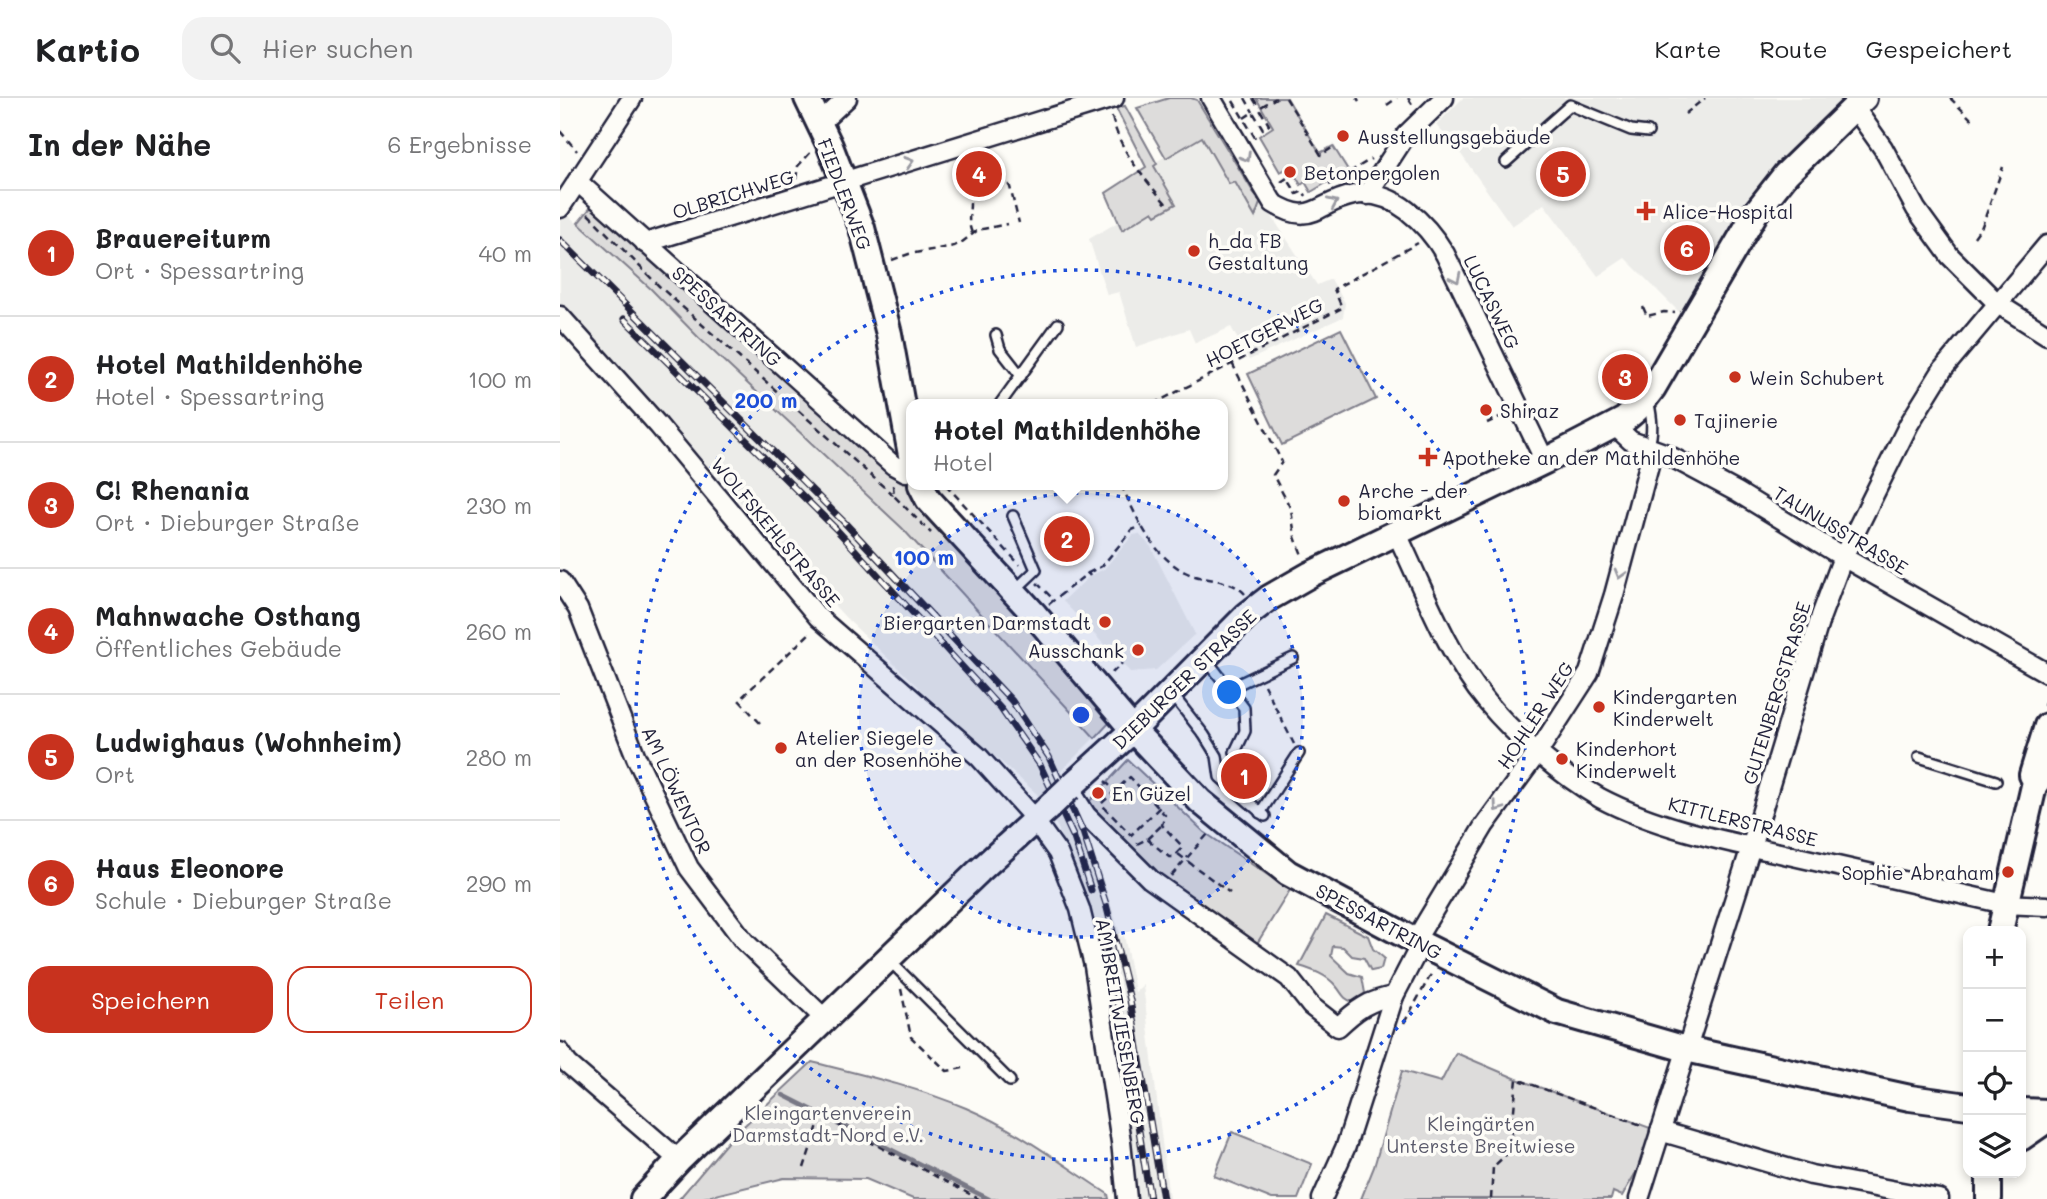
<!DOCTYPE html>
<html lang="de">
<head>
<meta charset="utf-8">
<style>
  :root { --surface:#fff; --page:#f2f2f2; --text:#202124; --muted:#757577; --line:#e0e0e0; --accent:#c8321e }
  body { margin:0; font-family:Mali,sans-serif; background:var(--page); color:var(--text) }
  .controls { position:absolute; right:21px; bottom:21px; display:grid; overflow:hidden; border-radius:14px; box-shadow:0 4px 10px #0003 }
  .controls button { width:63px; height:63px; display:grid; place-items:center; padding:0; border:0; border-bottom:2px solid var(--line); background:var(--surface); color:var(--text); font:35px sans-serif }
  .you { position:absolute; left:670px; top:595px; width:24px; height:24px; margin:-18px; border:5px solid #fff; border-radius:50%; background:#1a73e8; box-shadow:0 0 0 10px #1a73e833 }
  .badge { display:grid; place-items:center; width:46px; height:46px; border-radius:50%; background:var(--accent); color:#fff; font-size:23px; font-weight:700 }
  .pin { position:absolute; translate:-50% -50%; border:4px solid #fff; box-shadow:0 2px 7px #0006 }
  .popup { position:absolute; left:346px; top:301px; width:322px; height:91px; box-sizing:border-box; display:grid; place-content:center; border-radius:14px; background:var(--surface); filter:drop-shadow(0 2px 5px #0005); font-size:23px; white-space:nowrap; color:var(--muted) }
  .popup b { font-size:26px; color:var(--text) }
  .popup::after { content:''; position:absolute; left:50%; top:100%; margin-left:-14px; border:14px solid transparent; border-top-color:var(--surface) }
  .list { margin:0; padding:0; list-style:none }
  h2 { display:flex; justify-content:space-between; align-items:center; height:91px; margin:0; padding:0 28px; font-size:30px }
  h2 small { font-size:23px; font-weight:400; color:var(--muted) }
  .list li { display:grid; grid-template-columns:46px 1fr auto; gap:21px; align-items:center; box-sizing:border-box; height:126px; padding:0 28px; border-top:2px solid var(--line) }
  .list b { display:block; font-size:26px; white-space:nowrap }
  .list p { margin:0; font-size:23px; white-space:nowrap; color:var(--muted) }
  .list em { font-size:23px; font-style:normal; color:var(--muted) }
  .actions { display:flex; gap:14px; padding:21px 28px }
  .actions a { flex:1; padding:16px 0; border:2px solid var(--accent); border-radius:21px; text-align:center; font-size:24px; color:var(--accent) }
  .actions .main { background:var(--accent); color:#fff }
  .icon { flex:none; width:38px; height:38px; fill:none; stroke:currentColor; stroke-width:2; stroke-linecap:round; stroke-linejoin:round }
  .map { position:relative; flex:none; width:1487px; height:1101px; overflow:hidden }
  header { display:flex; align-items:center; gap:42px; box-sizing:border-box; height:98px; padding:0 35px; background:var(--surface); border-bottom:2px solid var(--line) }
  header strong { font-size:33px }
  nav { display:flex; gap:38px; margin-inline-start:auto; font-size:24px }
  .search { width:490px; height:63px; background:var(--page); display:flex; align-items:center; gap:18px; box-sizing:border-box; padding:0 24px; border-radius:21px; color:var(--muted); font-size:26px }
  main { display:flex }
  aside { flex:1; background:var(--surface) }
  .map>svg:first-child { display:block }
  .built { fill:#ecece9 }
  .green { fill:#dddcdb; stroke:#807f8b; stroke-width:2 }
  .lines { fill:none; stroke-linecap:round; stroke-linejoin:round }
  .stream { stroke:#787885; stroke-width:4.5 }
  .lane-casing { stroke:#22223b; stroke-width:14 }
  .street-casing { stroke:#22223b; stroke-width:23 }
  .secondary-casing { stroke:#22223b; stroke-width:30 }
  .path { stroke:#22223b; stroke-width:2.5; stroke-dasharray:7 5; stroke-linecap:butt }
  .lane { stroke:#fdfcf7; stroke-width:9 }
  .street { stroke:#fdfcf7; stroke-width:18 }
  .secondary { stroke:#fdfcf7; stroke-width:24 }
  .rail-casing { stroke:#22223b; stroke-width:7 }
  .rail { stroke:#fdfcf7; stroke-width:4.5; stroke-dasharray:13; stroke-linecap:butt }
  .secondary-bridge-casing { stroke:#22223b; stroke-width:30; stroke-linecap:butt }
  .secondary-bridge { stroke:#fdfcf7; stroke-width:24 }
  .oneway { stroke:#9a9aa2 }
  .ring { fill:none; stroke:#1d4ed8; stroke-width:3.5; stroke-dasharray:3.5 7 }
  .poi-dot { fill:#c8321e; stroke:#fdfcf7; stroke-width:2.5 }
  .labels { text-anchor:middle; dominant-baseline:central; stroke-width:7; stroke-linejoin:round; paint-order:stroke }
  .poi-label { font-size:19px; fill:#22223b; stroke:#fdfcf7; text-anchor:start }
  .street-label { font-size:19px; fill:#22223b; stroke:#fdfcf7 }
  .park-label { font-size:19px; fill:#5a5a6b; stroke:#fdfcf7 }
  .centre { fill:#1d4ed8; stroke:#fdfcf7; stroke-width:3.5 }
  .ring-label { font-size:21px; text-anchor:middle; font-weight:bold; fill:#1d4ed8; stroke:#fdfcf7; stroke-width:7; stroke-linejoin:round; paint-order:stroke }
</style>
</head>
<body>
<header>
<strong>Kartio</strong>
<div class="search"><svg class="icon" aria-label="search" viewBox="0 0 24 24"><circle cx="10" cy="10" r="6"/><path d="M15 15l6 6"/></svg>Hier suchen</div>
<nav><a>Karte</a><a>Route</a><a>Gespeichert</a></nav>
</header>
<main>
<aside>
<h2>In der Nähe<small>6 Ergebnisse</small></h2>
<ul class="list">
<li><span class="badge">1</span><div><b>Brauereiturm</b><p>Ort · Spessartring</p></div><em>40 m</em></li>
<li><span class="badge">2</span><div><b>Hotel Mathildenhöhe</b><p>Hotel · Spessartring</p></div><em>100 m</em></li>
<li><span class="badge">3</span><div><b>C! Rhenania</b><p>Ort · Dieburger Straße</p></div><em>230 m</em></li>
<li><span class="badge">4</span><div><b>Mahnwache Osthang</b><p>Öffentliches Gebäude</p></div><em>260 m</em></li>
<li><span class="badge">5</span><div><b>Ludwighaus (Wohnheim)</b><p>Ort</p></div><em>280 m</em></li>
<li><span class="badge">6</span><div><b>Haus Eleonore</b><p>Schule · Dieburger Straße</p></div><em>290 m</em></li>
</ul>
<div class="actions"><a class="main">Speichern</a><a>Teilen</a></div>
</aside>
<div class="map">
<svg width="1487" height="1101" viewBox="0 0 1487 1101">
  <rect width="100%" height="100%" fill="#fdfcf7"/>
  <filter id="ink" filterUnits="userSpaceOnUse"><feTurbulence type="fractalNoise" baseFrequency=".0143" numOctaves="2"/><feDisplacementMap in="SourceGraphic" scale="14" xChannelSelector="R" yChannelSelector="G"/><feConvolveMatrix kernelMatrix="1 2 1 2 8 2 1 2 1" color-interpolation-filters="sRGB"/></filter>
  <g filter="url(#ink)">
    <!-- built -->
    <g class="built">
      <polygon points="903,0 1286,0 1231,55 1177,120 1121,216 1065,160 1038,178 984,106 952,128 898,52 876,27"/>
      <polygon points="655,32 757,187 771,181 785,205 783,219 689,262 671,229 635,245 629,231 576,249 559,194 547,197 529,141 558,124 546,95 586,69"/>
      <polygon points="0,110 216,304 347,428 542,632 501,673 519,706 514,712 539,770 561,839 564,837 575,894 583,887 609,1101 575,1101 565,1010 548,906 532,833 498,730 477,696 363,594 285,519 0,207"/>
      <polygon points="579,436 591,449 635,536 596,572 570,574 503,503 530,478 544,471 573,437"/>
    </g>
    <!-- green -->
    <g class="green">
      <polygon points="609,0 631,0 637,2 700,105 695,119 675,84 669,86 642,39 606,60 577,10"/>
      <polygon points="696,0 727,0 760,55 773,48 788,72 751,94 745,84 741,87 730,69 720,74 699,38 713,29"/>
      <polygon points="565,8 597,66 594,68 616,106 596,117 593,113 562,132 546,95 586,69 556,10"/>
      <polygon points="37,102 351,385 551,623 535,640 342,430 139,240 91,191 18,125"/>
      <polygon points="781,231 816,301 722,347 688,276"/>
      <polygon points="568,662 644,734 730,792 696,847 603,780 527,706"/>
      <path d="M 766,817 L 808,838 L 813,851 L 824,860 L 821,871 L 811,873 L 804,860 L 792,858 L 783,849 L 773,848 L 771,858 L 789,875 L 802,879 L 805,895 L 793,904 C 782,900 783,896 776,888 C 767,877 753,872 739,868 Z"/>
      <polygon points="896,955 957,981 1093,1031 1082,1064 1062,1098 1053,1094 1051,1101 801,1101 814,1069 842,973 881,984"/>
      <path d="M 252,964 C 304,977 356,989 406,1010 C 456,1031 502,1066 548,1096 L 549,1101 L 353,1101 L 306,1081 L 224,1080 L 139,1101 L 119,1101 L 169,1042 Z"/>
      <polygon points="672,1034 752,1066 738,1101 712,1101 654,1078"/>
    </g>
    <g class="lines">
      <!-- stream -->
      <polyline class="stream" points="223,997 429,1101"/>
      <defs>
        <g id="lane">
          <polyline points="946,64 1010,7 1071,32 1088,34"/>
          <polyline points="436,237 440,251 461,278"/>
          <polyline points="440,306 498,226"/>
          <path d="M 1088,351 C 1094,333 1092,320 1088,301"/>
          <polyline points="453,418 476,472 454,493"/>
          <polyline points="646,561 684,610 685,633 675,654"/>
          <polyline points="670,590 733,560"/>
          <polyline points="612,596 644,637 657,658 660,679 705,718"/>
          <polyline points="1359,659 1436,683"/>
          <polyline points="700,715 739,655"/>
          <polyline points="330,863 450,983"/>
        </g>
        <g id="street">
          <path d="M 651,0 L 713,105 C 753,130 757,104 794,97 C 833,90 867,126 885,156 L 985,363"/>
          <polyline points="1294,9 1323,50 1356,111 1390,158 1438,206 1487,237"/>
          <polyline points="258,27 287,0"/>
          <polyline points="17,83 333,367 346,374 351,373"/>
          <polyline points="807,97 846,37 884,0"/>
          <polyline points="0,110 72,0"/>
          <polyline points="85,145 554,0"/>
          <polyline points="0,218 98,327 258,519 419,659 467,712 498,755 520,811 534,868 561,1044 567,1101"/>
          <polyline points="1054,327 1071,343 1104,355 1177,394 1283,459 1487,575"/>
          <path d="M 837,436 C 864,492 887,556 927,604 C 955,638 1002,678 1040,700 C 1099,731 1169,744 1233,758 C 1304,774 1375,790 1445,806 L 1487,808"/>
          <polyline points="0,483 18,511 76,659 129,770 184,843 265,921"/>
          <path d="M 509,690 L 526,717 L 590,781 L 729,880 L 751,908 L 778,929 C 796,912 809,902 834,898"/>
          <polyline points="855,843 924,728 978,654 1029,575 1054,497 1093,352"/>
          <polyline points="0,954 8,966 119,1062"/>
          <polyline points="1100,1033 1251,1077 1379,1101"/>
          <polyline points="762,1101 786,1048 834,898 861,846"/>
          <polyline points="1079,1101 1191,749 1261,518 1283,459 1349,326 1383,271 1487,147"/>
        </g>
        <g id="secondary">
          <polyline points="247,0 270,48 302,130 329,236 351,357"/>
          <polyline points="361,387 368,401 475,517 573,632 640,703 728,775 861,846 997,914 1126,951 1350,1000 1408,1008"/>
          <polyline points="1472,677 1487,628"/>
          <polyline points="509,690 573,632 687,517 709,500 751,476 985,363 1064,322 1077,311 1093,290 1196,114 1226,76 1304,0"/>
          <polyline points="1440,833 1474,688 1482,677 1487,661"/>
          <polyline points="1461,1013 1487,1014"/>
          <polyline points="1461,1040 1487,1022"/>
          <polyline points="1429,1075 1429,1101"/>
          <polyline points="83,1101 119,1062 419,773 487,711"/>
        </g>
      </defs>
      <!-- lane casing -->
      <use href="#lane" class="lane-casing"/>
      <!-- street casing -->
      <use href="#street" class="street-casing"/>
      <!-- secondary casing -->
      <use href="#secondary" class="secondary-casing"/>
      <!-- path -->
      <g class="path">
        <polyline points="685,0 693,14"/>
        <polyline points="693,0 699,10"/>
        <polyline points="726,0 761,57 772,50"/>
        <polyline points="797,0 799,3"/>
        <polyline points="848,0 854,9"/>
        <polyline points="1390,0 1413,23"/>
        <polyline points="673,3 697,43"/>
        <polyline points="827,7 837,0"/>
        <polyline points="1125,16 1145,0"/>
        <path d="M 552,19 C 561,56 585,81 609,109"/>
        <polyline points="684,20 693,14 703,31 709,27 699,10 716,0"/>
        <polyline points="0,33 17,53"/>
        <polyline points="430,55 450,89 459,125"/>
        <polyline points="236,81 238,68 250,55"/>
        <polyline points="721,84 727,80 737,96 743,93 746,98"/>
        <polyline points="769,87 811,61"/>
        <polyline points="28,116 99,188 334,398"/>
        <path d="M 412,135 C 407,123 410,116 410,105 C 410,92 404,81 403,69 L 430,56"/>
        <polyline points="1414,139 1422,128 1443,69"/>
        <polyline points="332,162 349,156 394,148 401,145 418,132 447,126"/>
        <polyline points="1083,209 1087,218 1104,214 1115,215"/>
        <polyline points="672,265 722,364 713,377 731,411 735,439 742,457"/>
        <polyline points="593,306 782,210 774,191 858,145"/>
        <polyline points="927,325 946,316"/>
        <polyline points="333,387 334,398 371,435"/>
        <polyline points="386,387 460,467"/>
        <path d="M 561,387 C 577,419 591,456 625,474 C 644,484 670,479 685,496"/>
        <polyline points="528,475 542,468 572,432 582,428"/>
        <polyline points="477,485 494,502"/>
        <polyline points="489,506 528,475 530,478"/>
        <polyline points="552,575 562,565"/>
        <polyline points="704,587 734,646"/>
        <polyline points="1484,608 1487,597"/>
        <polyline points="200,625 179,602 251,534"/>
        <polyline points="545,683 555,693"/>
        <polyline points="587,741 602,727"/>
        <polyline points="577,746 587,741 609,759 613,759 621,751 621,747 602,727 605,717 570,679 541,706 571,737 600,709"/>
        <polyline points="618,756 670,795"/>
        <polyline points="611,778 648,736"/>
        <polyline points="341,891 351,939 387,973 403,970"/>
        <polyline points="844,925 873,873"/>
        <polyline points="244,1070 261,1018 419,1101"/>
        <polyline points="931,1101 933,1069 950,1053 957,981 1084,1028"/>
      </g>
      <!-- lane -->
      <use href="#lane" class="lane"/>
      <!-- street -->
      <use href="#street" class="street"/>
      <!-- secondary -->
      <use href="#secondary" class="secondary"/>
      <defs>
        <g id="rail">
          <polyline points="0,142 283,423 452,603 489,659 523,734 546,806 570,902 603,1101"/>
          <polyline points="64,221 276,431 441,611 480,667 514,740 531,792"/>
          <polyline points="542,829 559,909 590,1101"/>
        </g>
      </defs>
      <!-- rail casing -->
      <use href="#rail" class="rail-casing"/>
      <!-- rail -->
      <use href="#rail" class="rail"/>
      <defs>
        <polyline id="secondary-bridge" points="487,711 509,690"/>
      </defs>
      <!-- secondary-bridge casing -->
      <use href="#secondary-bridge" class="secondary-bridge-casing"/>
      <!-- secondary-bridge -->
      <use href="#secondary-bridge" class="secondary-bridge"/>
    </g>
    <!-- one-way arrows -->
    <defs><path id="oneway-chevron" d="M-2-3.5L2.5 0L-2 3.5" fill="none" stroke-width="1.6" stroke-linecap="round" stroke-linejoin="round" transform="scale(1.75)"/></defs>
    <g class="oneway">
      <use href="#oneway-chevron" transform="translate(686 59) rotate(59)"/>
      <use href="#oneway-chevron" transform="translate(349 64) rotate(-17)"/>
      <use href="#oneway-chevron" transform="translate(773 105) rotate(-24)"/>
      <use href="#oneway-chevron" transform="translate(896 180) rotate(64)"/>
      <use href="#oneway-chevron" transform="translate(1060 476) rotate(106)"/>
      <use href="#oneway-chevron" transform="translate(938 709) rotate(126)"/>
    </g>
  </g>
  <!-- distance rings -->
  <circle cx="521" cy="617" r="222" fill="#1d4ed8" fill-opacity=".12"/>
  <g class="ring">
    <circle cx="521" cy="617" r="222"/>
    <circle cx="521" cy="617" r="445"/>
  </g>
  <!-- markers -->
  <g class="poi-dot">
    <circle cx="783" cy="38" r="7"/>
    <circle cx="730" cy="74" r="7"/>
    <path d="M1082.5 102.5h7v7h7v7h-7v7h-7v-7h-7v-7h7z"/>
    <circle cx="634" cy="153" r="7"/>
    <circle cx="1175" cy="279" r="7"/>
    <circle cx="926" cy="312" r="7"/>
    <circle cx="1120" cy="322" r="7"/>
    <path d="M864.5 348.5h7v7h7v7h-7v7h-7v-7h-7v-7h7z"/>
    <circle cx="784" cy="403" r="7"/>
    <circle cx="545" cy="524" r="7"/>
    <circle cx="578" cy="552" r="7"/>
    <circle cx="1039" cy="609" r="7"/>
    <circle cx="221" cy="650" r="7"/>
    <circle cx="1002" cy="661" r="7"/>
    <circle cx="538" cy="695" r="7"/>
    <circle cx="1448" cy="774" r="7"/>
  </g>
  <g class="labels">
    <!-- poi labels -->
    <g class="poi-label">
      <text x="797" y="38">Ausstellungsgebäude</text>
      <text x="744" y="74">Betonpergolen</text>
      <text x="1102" y="113">Alice-Hospital</text>
      <text x="648" y="142">h_da FB<tspan x="648" dy="22">Gestaltung</tspan></text>
      <text x="1189" y="279">Wein Schubert</text>
      <text x="940" y="312">Shiraz</text>
      <text x="1134" y="322">Tajinerie</text>
      <text x="882" y="359">Apotheke an der Mathildenhöhe</text>
      <text x="798" y="392">Arche - der<tspan x="798" dy="22">biomarkt</tspan></text>
      <text x="531" y="524" text-anchor="end">Biergarten Darmstadt</text>
      <text x="564" y="552" text-anchor="end">Ausschank</text>
      <text x="1053" y="598">Kindergarten<tspan x="1053" dy="22">Kinderwelt</tspan></text>
      <text x="235" y="639">Atelier Siegele<tspan x="235" dy="22">an der Rosenhöhe</tspan></text>
      <text x="1016" y="650">Kinderhort<tspan x="1016" dy="22">Kinderwelt</tspan></text>
      <text x="552" y="695">En Güzel</text>
      <text x="1434" y="774" text-anchor="end">Sophie Abraham</text>
    </g>
    <!-- street labels -->
    <g class="street-label">
      <text transform="translate(173 96) rotate(-17)">OLBRICHWEG</text>
      <text transform="translate(285 96) rotate(69)">FIEDLERWEG</text>
      <text transform="translate(932 204) rotate(64)">LUCASWEG</text>
      <text transform="translate(167 218) rotate(42)">SPESSARTRING</text>
      <text transform="translate(704 234) rotate(-27)">HOETGERWEG</text>
      <text transform="translate(1281 432) rotate(31)">TAUNUSSTRASSE</text>
      <text transform="translate(216 434) rotate(50)">WOLFSKEHLSTRASSE</text>
      <text transform="translate(624 581) rotate(-44)">DIEBURGER STRASSE</text>
      <text transform="translate(1216 595) rotate(-73)">GUTENBERGSTRASSE</text>
      <text transform="translate(975 617) rotate(-57)">HOHLER WEG</text>
      <text transform="translate(117 692) rotate(65)">AM LÖWENTOR</text>
      <text transform="translate(1183 723) rotate(14)">KITTLERSTRASSE</text>
      <text transform="translate(819 823) rotate(28)">SPESSARTRING</text>
      <text transform="translate(561 923) rotate(80)">AM BREITWIESENBERG</text>
    </g>
    <!-- park labels -->
    <g class="park-label">
      <text x="268" y="1014">Kleingartenverein<tspan x="268" dy="22">Darmstadt-Nord e.V.</tspan></text>
      <text x="921" y="1025">Kleingärten<tspan x="921" dy="22">Unterste Breitwiese</tspan></text>
    </g>
  </g>
  <circle cx="521" cy="617" r="10" class="centre"/>
  <g class="ring-label">
    <text x="206" y="310">200 m</text>
    <text x="364" y="467">100 m</text>
  </g>
</svg>
<div class="controls">
<button>+</button>
<button>−</button>
<button><svg class="icon" aria-label="locate" viewBox="0 0 24 24"><circle cx="12" cy="12" r="6"/><path d="M12 2v4M12 18v4M2 12h4M18 12h4"/></svg></button>
<button><svg class="icon" aria-label="layers" viewBox="0 0 24 24"><path d="M12 4l9 5-9 5-9-5zM3 14l9 5 9-5"/></svg></button>
</div>
<div class="you"></div>
<div class="pin badge" style="left:684px;top:678px">1</div>
<div class="pin badge" style="left:507px;top:441px">2</div>
<div class="popup"><b>Hotel Mathildenhöhe</b>Hotel</div>
<div class="pin badge" style="left:1065px;top:279px">3</div>
<div class="pin badge" style="left:419px;top:76px">4</div>
<div class="pin badge" style="left:1003px;top:76px">5</div>
<div class="pin badge" style="left:1127px;top:150px">6</div>
</div>
</main>
</body>
</html>
